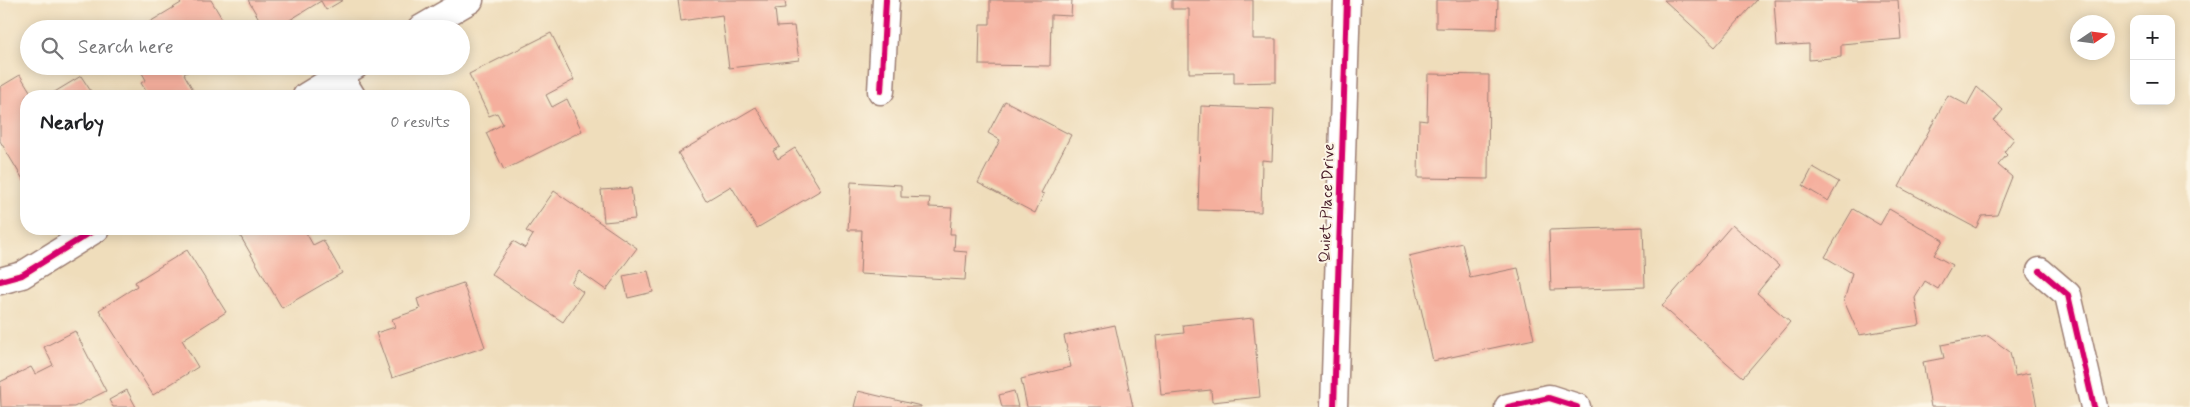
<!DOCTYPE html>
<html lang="en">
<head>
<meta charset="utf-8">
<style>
  :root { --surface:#fff; --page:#f6f6f6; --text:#202124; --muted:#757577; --line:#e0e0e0 }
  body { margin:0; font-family:Mynerve,sans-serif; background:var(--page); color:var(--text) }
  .controls { position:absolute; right:15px; top:15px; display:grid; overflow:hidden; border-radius:10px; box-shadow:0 2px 12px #0003 }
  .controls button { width:45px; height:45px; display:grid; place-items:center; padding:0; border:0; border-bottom:1px solid var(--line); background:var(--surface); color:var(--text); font:25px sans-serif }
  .compass { position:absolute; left:2070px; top:15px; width:45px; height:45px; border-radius:50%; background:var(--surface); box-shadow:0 2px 12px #0003; rotate:77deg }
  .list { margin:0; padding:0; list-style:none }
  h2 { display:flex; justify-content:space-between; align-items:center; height:65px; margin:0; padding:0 20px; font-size:21px }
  h2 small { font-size:16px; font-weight:400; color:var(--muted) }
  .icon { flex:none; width:28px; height:28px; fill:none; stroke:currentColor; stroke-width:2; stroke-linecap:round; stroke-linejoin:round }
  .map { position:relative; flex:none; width:2190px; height:407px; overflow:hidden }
  .search { position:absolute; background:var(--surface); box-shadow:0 2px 12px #0003; left:20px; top:20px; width:450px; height:55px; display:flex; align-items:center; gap:12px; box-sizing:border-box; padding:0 18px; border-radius:28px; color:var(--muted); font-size:19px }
  .panel { position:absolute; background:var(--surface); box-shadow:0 2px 12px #0003; left:20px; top:90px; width:450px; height:145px; border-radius:20px }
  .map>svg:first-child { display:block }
  .building { fill:#f5af9d }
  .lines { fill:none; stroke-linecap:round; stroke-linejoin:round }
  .minor-casing { stroke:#9c7e73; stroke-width:29 }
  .minor { stroke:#fff; stroke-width:26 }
  .cycleway-casing { stroke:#fcf5e5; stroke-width:9 }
  .cycleway { stroke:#d6006c; stroke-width:6 }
  .labels { text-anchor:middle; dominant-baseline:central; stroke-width:4; stroke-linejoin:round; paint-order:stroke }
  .street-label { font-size:16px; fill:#4a1f2b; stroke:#fcf5e5 }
</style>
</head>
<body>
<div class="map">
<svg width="2190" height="407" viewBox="0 0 2190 407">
  <rect width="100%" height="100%" fill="#fcf5e5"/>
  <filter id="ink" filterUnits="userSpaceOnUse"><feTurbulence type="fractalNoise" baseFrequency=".02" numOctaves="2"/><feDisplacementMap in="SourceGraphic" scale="10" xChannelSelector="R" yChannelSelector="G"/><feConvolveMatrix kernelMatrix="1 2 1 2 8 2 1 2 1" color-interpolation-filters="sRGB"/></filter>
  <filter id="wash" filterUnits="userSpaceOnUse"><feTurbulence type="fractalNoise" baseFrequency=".0096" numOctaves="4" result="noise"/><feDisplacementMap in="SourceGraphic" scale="20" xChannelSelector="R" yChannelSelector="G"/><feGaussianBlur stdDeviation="1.12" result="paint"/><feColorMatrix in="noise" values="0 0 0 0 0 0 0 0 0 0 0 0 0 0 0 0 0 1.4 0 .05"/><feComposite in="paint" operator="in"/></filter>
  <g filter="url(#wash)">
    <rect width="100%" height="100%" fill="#efddbb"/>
    <g id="blocks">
      <!-- building -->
      <g class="building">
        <polygon points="179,0 211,0 228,29 138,29 181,3"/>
        <polygon points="248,0 343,0 326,10 321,1 275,29 265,29"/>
        <polygon points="678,0 785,0 786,8 775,9 777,27 794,26 799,60 729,68 722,15 681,21"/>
        <polygon points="990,0 1072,0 1071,16 1051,15 1050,66 979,65 980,24 990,24"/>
        <polygon points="1172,0 1253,0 1253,39 1276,39 1276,82 1234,83 1234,72 1189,73 1189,9 1172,9"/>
        <polygon points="1436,0 1498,0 1497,29 1436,28"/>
        <polygon points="1664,0 1757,0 1715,47"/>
        <polygon points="1774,0 1898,0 1901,39 1841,44 1841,57 1809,60 1809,44 1777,46"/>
        <polygon points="551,33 574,80 546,95 552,107 567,99 582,131 504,170 486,133 503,124 497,113 489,116 469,74"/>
        <polygon points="138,66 197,66 184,74 196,95 149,96 141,83 146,80"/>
        <polygon points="1428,74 1489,75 1488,179 1418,178 1419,120 1427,121"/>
        <polygon points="20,75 33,96 26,96 26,179 24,181 0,141 0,87"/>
        <polygon points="81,76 94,96 48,96"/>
        <polygon points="1977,87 2003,110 1994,121 2014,139 2004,152 2007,155 1998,165 2012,177 1997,215 1982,216 1976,228 1899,187 1948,95 1967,105"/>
        <polygon points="1005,101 1071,135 1041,193 1044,194 1035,213 978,183 1000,140 988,133"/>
        <polygon points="1201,106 1274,109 1272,161 1262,160 1261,212 1198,210"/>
        <polygon points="756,107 780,147 773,151 778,159 795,148 821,190 757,228 731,186 706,201 678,153"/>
        <polygon points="1813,167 1839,182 1828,201 1803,186"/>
        <polygon points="851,182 901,185 901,197 930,198 929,207 952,208 950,234 955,234 954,251 967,252 965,280 860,274 862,230 848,230"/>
        <polygon points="631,188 635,219 604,222 601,190"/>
        <polygon points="554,191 637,248 606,290 579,271 571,283 583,292 563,322 491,274 513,241 525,248 533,235 526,231"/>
        <polygon points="1853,209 1880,225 1889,209 1943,240 1934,255 1952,265 1938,289 1925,281 1915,298 1920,325 1859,335 1844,301 1852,273 1825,257"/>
        <polygon points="1732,225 1779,266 1757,293 1790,322 1743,377 1662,306"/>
        <polygon points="1643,227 1645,287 1551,290 1549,230"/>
        <polygon points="243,229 304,229 313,245 323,240 342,273 282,308 238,232"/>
        <polygon points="1462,243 1470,278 1518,268 1534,339 1433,361 1409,256"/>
        <polygon points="187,250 226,312 182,340 198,367 153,395 99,310 137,286 135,282"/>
        <polygon points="648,271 653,292 628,298 623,276"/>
        <polygon points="463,283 485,347 392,378 376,333 395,327 392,319 420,309 417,299"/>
        <polygon points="1253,318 1260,397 1212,402 1211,390 1161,395 1156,336 1184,333 1183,325"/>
        <polygon points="1115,325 1133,407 1027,407 1021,379 1071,367 1064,336"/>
        <polygon points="75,331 106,391 74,407 1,407 0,382 31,367 35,374 53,365 44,347"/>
        <polygon points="1988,336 2010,352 2015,376 2030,373 2037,407 1931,407 1923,362 1944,358 1941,345"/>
        <polygon points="127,390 136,407 113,407 109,400"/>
        <polygon points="858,391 921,406 921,407 854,407"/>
        <polygon points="1014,391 1018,407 1002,407 999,395"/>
      </g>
    </g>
  </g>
  <g filter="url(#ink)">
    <use href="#blocks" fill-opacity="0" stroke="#9c7e73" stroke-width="1"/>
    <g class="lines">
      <defs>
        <g id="minor">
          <polyline points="420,29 470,0"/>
          <polyline points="339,75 352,96"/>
          <polyline points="881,91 886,0"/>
          <polyline points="306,96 355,66"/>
          <polyline points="2040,271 2068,295 2094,407"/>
          <polyline points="0,281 22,275 96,229"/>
          <polyline points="1334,407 1347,0"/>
          <polyline points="1508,407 1549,398 1577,407"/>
        </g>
      </defs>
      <!-- minor casing -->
      <use href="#minor" class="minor-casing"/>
      <!-- minor -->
      <use href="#minor" class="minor"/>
      <defs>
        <g id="cycleway">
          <polyline points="881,91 886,0"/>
          <polyline points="2040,271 2068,295 2094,407"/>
          <polyline points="0,281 22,275 96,229"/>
          <polyline points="1334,407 1347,0"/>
          <polyline points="1508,407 1549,398 1577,407"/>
        </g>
      </defs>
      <!-- cycleway casing -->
      <use href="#cycleway" class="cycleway-casing"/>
      <!-- cycleway -->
      <use href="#cycleway" class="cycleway"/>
    </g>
  </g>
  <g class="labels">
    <!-- street labels -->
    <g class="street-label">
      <text transform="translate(1327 203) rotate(-88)">Quiet Place Drive</text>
    </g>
  </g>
</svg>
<div class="controls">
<button>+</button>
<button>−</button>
</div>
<svg class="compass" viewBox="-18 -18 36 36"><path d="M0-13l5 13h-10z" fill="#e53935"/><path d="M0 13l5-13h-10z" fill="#757577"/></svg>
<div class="search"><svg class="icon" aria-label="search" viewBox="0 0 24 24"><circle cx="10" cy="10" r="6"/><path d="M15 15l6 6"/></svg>Search here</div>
<section class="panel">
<h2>Nearby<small>0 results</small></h2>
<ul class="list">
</ul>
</section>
</div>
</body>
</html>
